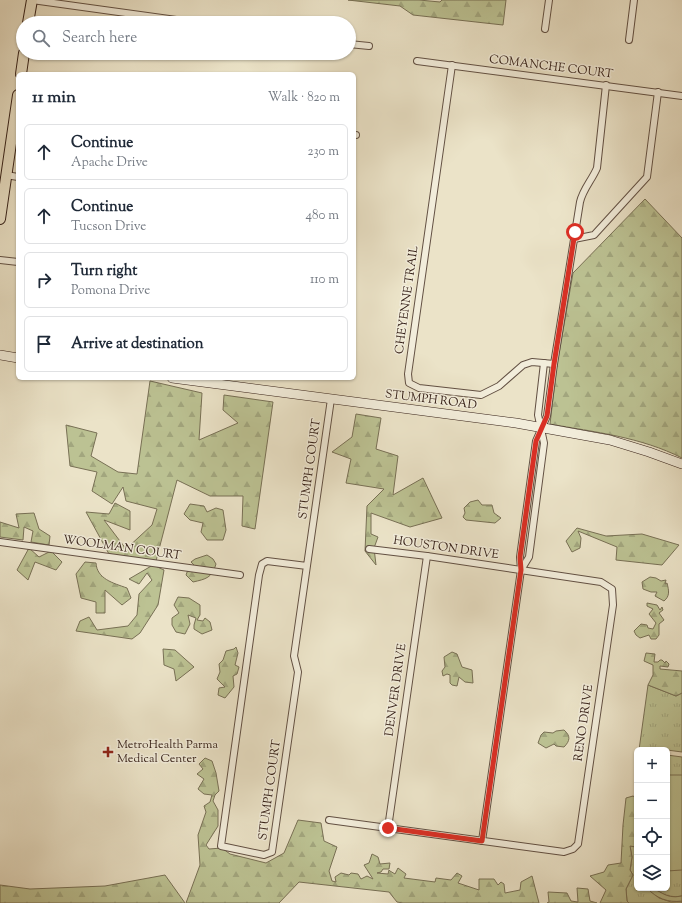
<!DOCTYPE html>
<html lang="en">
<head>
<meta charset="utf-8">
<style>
  :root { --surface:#fff; --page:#f2f2f3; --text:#1f2937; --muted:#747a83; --line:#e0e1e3 }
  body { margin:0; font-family:"Sorts Mill Goudy",serif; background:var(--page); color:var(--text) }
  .controls { position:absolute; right:12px; bottom:12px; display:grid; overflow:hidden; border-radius:6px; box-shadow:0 1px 3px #0004 }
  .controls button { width:36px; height:36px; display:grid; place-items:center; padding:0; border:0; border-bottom:1px solid var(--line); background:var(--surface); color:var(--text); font:20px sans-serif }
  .stop { position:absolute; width:12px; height:12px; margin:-9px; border:3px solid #d93025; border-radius:50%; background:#fff }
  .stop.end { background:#d93025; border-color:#fff; box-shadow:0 1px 4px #0008 }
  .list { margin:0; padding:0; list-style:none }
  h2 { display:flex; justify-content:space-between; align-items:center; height:52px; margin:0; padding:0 16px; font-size:17px }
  h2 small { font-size:13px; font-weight:400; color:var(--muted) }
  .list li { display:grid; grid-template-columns:26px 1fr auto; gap:12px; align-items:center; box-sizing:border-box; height:56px; margin:0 8px 8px; padding:0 8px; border:1px solid var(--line); border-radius:6px }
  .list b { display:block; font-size:15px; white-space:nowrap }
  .list p { margin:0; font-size:13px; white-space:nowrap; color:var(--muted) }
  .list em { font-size:13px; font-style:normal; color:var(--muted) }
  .icon { flex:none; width:22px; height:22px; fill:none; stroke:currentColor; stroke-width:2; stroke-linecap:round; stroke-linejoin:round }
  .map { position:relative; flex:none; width:682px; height:903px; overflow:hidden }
  .search { position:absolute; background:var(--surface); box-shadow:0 1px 3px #0004; left:16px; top:16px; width:340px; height:44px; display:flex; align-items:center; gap:10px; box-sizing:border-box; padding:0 14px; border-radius:22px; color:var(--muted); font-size:15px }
  .panel { position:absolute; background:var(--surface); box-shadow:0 1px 3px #0004; left:16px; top:72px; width:340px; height:308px; border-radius:6px }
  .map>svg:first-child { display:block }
  .grass { fill:url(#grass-tufts); stroke:#787055 }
  .forest { fill:url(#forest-firs); stroke:#787055 }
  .pitch { fill:#bcc293; stroke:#787055 }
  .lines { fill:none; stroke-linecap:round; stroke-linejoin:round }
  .street-casing { stroke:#625043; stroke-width:8 }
  .secondary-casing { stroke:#341f17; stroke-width:10 }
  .primary-casing { stroke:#341f17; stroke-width:12 }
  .street { stroke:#f2eddb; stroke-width:6 }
  .secondary { stroke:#f2eddb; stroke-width:9 }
  .primary { stroke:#ebe3c8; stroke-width:10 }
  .route { stroke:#d93025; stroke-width:5 }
  .poi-dot { fill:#8f2418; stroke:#f2eddb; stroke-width:1.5 }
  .labels { text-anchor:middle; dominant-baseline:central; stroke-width:3; stroke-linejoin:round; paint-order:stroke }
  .street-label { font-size:12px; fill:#341f17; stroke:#f2eddb }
  .poi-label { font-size:12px; fill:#341f17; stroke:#f2eddb; text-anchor:start }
</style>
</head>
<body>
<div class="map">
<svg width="682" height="903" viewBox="0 0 682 903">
  <defs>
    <pattern id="grass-tufts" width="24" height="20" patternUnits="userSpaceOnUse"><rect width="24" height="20" fill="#bcc293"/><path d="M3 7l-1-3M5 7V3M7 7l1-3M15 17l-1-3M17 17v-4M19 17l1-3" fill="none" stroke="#a2a67e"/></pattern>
    <pattern id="forest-firs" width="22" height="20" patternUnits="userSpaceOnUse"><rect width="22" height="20" fill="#bcc293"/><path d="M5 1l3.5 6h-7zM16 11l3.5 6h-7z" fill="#a2a67e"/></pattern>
  </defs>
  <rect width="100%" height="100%" fill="#ebe3c8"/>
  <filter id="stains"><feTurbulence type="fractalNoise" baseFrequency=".005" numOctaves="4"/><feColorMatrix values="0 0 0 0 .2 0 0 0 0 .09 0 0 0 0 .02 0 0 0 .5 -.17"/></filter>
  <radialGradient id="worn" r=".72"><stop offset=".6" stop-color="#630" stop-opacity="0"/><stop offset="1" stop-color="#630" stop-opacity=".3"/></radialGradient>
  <!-- grass -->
  <g class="grass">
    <polygon points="648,685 676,696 682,693 682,752 667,750 639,750"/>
    <path d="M 667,755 L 682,757 L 682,896 C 671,898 662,895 654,888 L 667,888 Z"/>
    <polygon points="637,845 637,888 647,888 659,898 671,902 682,901 682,903 629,903 627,901 626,889 633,875 630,870 632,857 630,846 636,847"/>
  </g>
  <!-- forest -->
  <g class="forest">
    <polygon points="348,0 419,0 440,2 442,0 506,0 503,25 413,15 400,6"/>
    <path d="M 645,199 L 682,238 L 682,458 C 641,437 594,432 550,424 L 557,365 L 573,273 Z"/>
    <polygon points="150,381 202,393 199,440 238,423 223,410 224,395 273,402 255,529 242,526 243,496 210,496 177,480 156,561 109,554 86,512 109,514 115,503 130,511 130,530 104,520 126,549 152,525 157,509 126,501 123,487 112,504 92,491 97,472 70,466 66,425 97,433 91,456 118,472 137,474"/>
    <polygon points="356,414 381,418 376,449 398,456 393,495 423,478 442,518 410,527 371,513 371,534 378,537 374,548 376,565 365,551 367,506 384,489 346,483 351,459 332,452 352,437"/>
    <polygon points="478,500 482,505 492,505 494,513 501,518 495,523 466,520 463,517 465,513 464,508 470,502"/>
    <polygon points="190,504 204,506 207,512 216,508 223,510 226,530 223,540 207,540 201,532 203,523 190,520 184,514"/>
    <polygon points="34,513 39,529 50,536 49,545 31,542 33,531 24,527 23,540 0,537 0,522 19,528 16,514"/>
    <polygon points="577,528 606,536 642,534 679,545 662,565 616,560 617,547 578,531 581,538 580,548 572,552 566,541"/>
    <polygon points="29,548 39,557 51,551 62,562 56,570 35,562 28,580 17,570"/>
    <path d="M 207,555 L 213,559 L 216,564 C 212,578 206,579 193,582 L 186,575 L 189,567 L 196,567 L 191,562 L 195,559 Z"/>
    <path d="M 85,562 L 96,563 C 97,579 113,583 127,588 L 131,598 L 122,605 L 105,590 L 105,613 L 96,613 L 96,602 L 81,598 L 76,574 Z"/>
    <polygon points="153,565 164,570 158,605 140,633 132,639 76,631 80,621 89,617 97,630 128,626 137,615 139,594 152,580 147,573 139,584 129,579"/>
    <path d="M 650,577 L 656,578 L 661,581 L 666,580 L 665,584 L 667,583 C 669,591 670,596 664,601 L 655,596 L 657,592 L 651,592 L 643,589 L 642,582 Z"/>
    <polygon points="178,597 189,598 200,605 200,615 197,620 203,621 205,618 210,622 212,630 202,634 194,629 194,625 196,618 188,615 190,624 185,634 176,632 172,625 172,618 179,613 174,605"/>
    <polygon points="647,603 657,605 660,610 662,607 663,610 659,613 664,620 659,624 659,635 656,639 651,639 649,635 640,638 636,635 634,631 641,624 647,625 648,628 653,629 656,623 649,614 653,609 647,606"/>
    <polygon points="236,647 238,653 235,665 239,667 237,674 233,676 234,687 225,698 218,695 219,688 225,687 217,679 220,672 219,664 223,660 226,651 234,649"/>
    <polygon points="163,649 175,650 194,667 176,681 174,669 164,665"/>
    <polygon points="452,652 457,654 462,667 472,670 473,683 465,682 459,677 457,686 452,685 450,683 450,675 447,674 443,676 442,671 445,667 444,657"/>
    <polygon points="646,653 655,654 654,662 658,662 660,660 662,660 665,663 666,661 669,664 668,667 660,666 660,669 682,671 682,693 676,696 648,685 653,675 653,665 644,661"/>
    <path d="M 564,730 C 571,736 570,741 564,747 L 556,746 L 554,744 L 546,748 L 538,743 L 541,735 L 544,732 L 553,733 L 556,731 Z"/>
    <polygon points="205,758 212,761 216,773 219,791 215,795 213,801 218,810 218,826 206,845 209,849 222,848 230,854 266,863 284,853 298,820 321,823 324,841 337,847 329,871 332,881 336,882 335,877 341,873 349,875 351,873 358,874 361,879 367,876 373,879 364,865 369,863 372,854 378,857 380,864 390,863 389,869 383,869 381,872 377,873 388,874 389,870 390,871 395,874 398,868 406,874 404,878 435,882 436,878 451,880 457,873 462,876 458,883 479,890 479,879 494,879 498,885 501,882 504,884 505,893 520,890 521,882 532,876 539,903 403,903 397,902 389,892 299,882 279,903 186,903 200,865 198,835 206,812 204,806 210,802 212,795 204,794 198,789 204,779 197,774 203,769 199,764"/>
    <polygon points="633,796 637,798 637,845 636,847 630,846 632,857 630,870 633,875 626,889 627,901 629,903 600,903 606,890 590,876 604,872 608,865 621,863 623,825 626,798"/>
    <polygon points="165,875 185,903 0,903 0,885 30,889 105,886"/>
    <polygon points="577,888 588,889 590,901 597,903 547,903 549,902 548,892 567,893 571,901 578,902"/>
  </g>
  <!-- pitch -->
  <g class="pitch">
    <polygon points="667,775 682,775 682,870 667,871"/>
    <path d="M 647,888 C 661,888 663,900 682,896 L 682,901 C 668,903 656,898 647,888 Z"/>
  </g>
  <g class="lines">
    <defs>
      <g id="street">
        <polyline points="32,0 198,23"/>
        <polyline points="545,29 549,0"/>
        <polyline points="629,40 634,0"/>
        <polyline points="349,44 369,46"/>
        <polyline points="417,61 682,96"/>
        <polyline points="452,65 408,374 409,383 419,388 481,395 499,386 523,365 532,362 554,364"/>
        <polyline points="354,135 356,135"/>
        <polyline points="6,175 18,177"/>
        <polyline points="574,239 594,235 647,177 658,92"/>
        <polyline points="0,260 18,262"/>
        <polyline points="0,542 240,575"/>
        <polyline points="307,566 267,561 262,564 259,575 221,846 264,855 272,852 298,672 294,656 331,399"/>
        <polyline points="521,570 529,557 544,443 538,415 544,363"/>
        <polyline points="329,820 564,852 573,849 578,844 613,605 612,589 601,582 427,556 369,549"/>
        <polyline points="388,828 427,556"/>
        <path d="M 482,841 L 521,570 L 520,557 L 536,441 L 547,416 L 554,364 L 580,202 C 583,189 592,180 597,168 L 606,85"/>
      </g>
      <g id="secondary">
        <polyline points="0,355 18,358"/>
        <polyline points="172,378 516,423 610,440 649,452 682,464"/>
      </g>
      <g id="primary">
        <polyline points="28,23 32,0"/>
        <polyline points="21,74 24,53"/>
        <polyline points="0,219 18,95"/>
      </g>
    </defs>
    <!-- street casing -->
    <use href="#street" class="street-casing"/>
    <!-- secondary casing -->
    <use href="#secondary" class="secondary-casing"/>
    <!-- primary casing -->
    <use href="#primary" class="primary-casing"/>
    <!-- street -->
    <use href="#street" class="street"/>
    <!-- secondary -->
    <use href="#secondary" class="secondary"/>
    <!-- primary -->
    <use href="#primary" class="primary"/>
  </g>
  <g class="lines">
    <!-- route -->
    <polyline class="route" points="388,828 482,841 521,570 520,557 536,441 547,416 554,364 575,232"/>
  </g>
  <!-- markers -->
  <path class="poi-dot" d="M106 746h4v4h4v4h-4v4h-4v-4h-4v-4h4z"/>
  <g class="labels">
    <!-- street labels -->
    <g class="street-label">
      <text transform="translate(551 67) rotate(7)">COMANCHE COURT</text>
      <text transform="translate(407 300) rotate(-82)">CHEYENNE TRAIL</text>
      <text transform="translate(431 400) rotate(7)">STUMPH ROAD</text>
      <text transform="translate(310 469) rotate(-82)">STUMPH COURT</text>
      <text transform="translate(122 548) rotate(8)">WOOLMAN COURT</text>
      <text transform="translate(446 548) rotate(8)">HOUSTON DRIVE</text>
      <text transform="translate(396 690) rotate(-82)">DENVER DRIVE</text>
      <text transform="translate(584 723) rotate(-82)">RENO DRIVE</text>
      <text transform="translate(270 790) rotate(-82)">STUMPH COURT</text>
    </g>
    <!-- poi labels -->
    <g class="poi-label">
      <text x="117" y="745">MetroHealth Parma<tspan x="117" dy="14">Medical Center</tspan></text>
    </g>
  </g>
  <rect width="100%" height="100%" filter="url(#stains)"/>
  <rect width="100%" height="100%" fill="url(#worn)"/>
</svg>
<div class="controls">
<button>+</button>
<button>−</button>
<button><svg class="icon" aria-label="locate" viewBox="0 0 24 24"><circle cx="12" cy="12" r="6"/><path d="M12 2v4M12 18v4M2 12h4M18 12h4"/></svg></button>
<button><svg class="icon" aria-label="layers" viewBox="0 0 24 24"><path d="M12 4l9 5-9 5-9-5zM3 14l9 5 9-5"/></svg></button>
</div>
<div class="stop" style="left:575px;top:232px"></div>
<div class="stop end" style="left:388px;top:828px"></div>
<div class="search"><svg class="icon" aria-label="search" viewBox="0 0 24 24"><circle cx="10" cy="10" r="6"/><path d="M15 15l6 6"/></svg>Search here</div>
<section class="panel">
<h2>11 min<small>Walk · 820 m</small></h2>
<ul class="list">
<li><svg class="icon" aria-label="ahead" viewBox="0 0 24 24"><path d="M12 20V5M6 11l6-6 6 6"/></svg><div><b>Continue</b><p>Apache Drive</p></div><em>230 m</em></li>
<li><svg class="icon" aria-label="ahead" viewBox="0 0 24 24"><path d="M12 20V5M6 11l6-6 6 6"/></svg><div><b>Continue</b><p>Tucson Drive</p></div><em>480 m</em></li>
<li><svg class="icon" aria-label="right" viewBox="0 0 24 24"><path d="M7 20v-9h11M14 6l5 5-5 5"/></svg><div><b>Turn right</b><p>Pomona Drive</p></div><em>110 m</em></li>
<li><svg class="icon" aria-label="arrive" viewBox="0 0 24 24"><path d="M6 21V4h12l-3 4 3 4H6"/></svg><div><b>Arrive at destination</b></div></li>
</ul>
</section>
</div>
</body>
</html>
